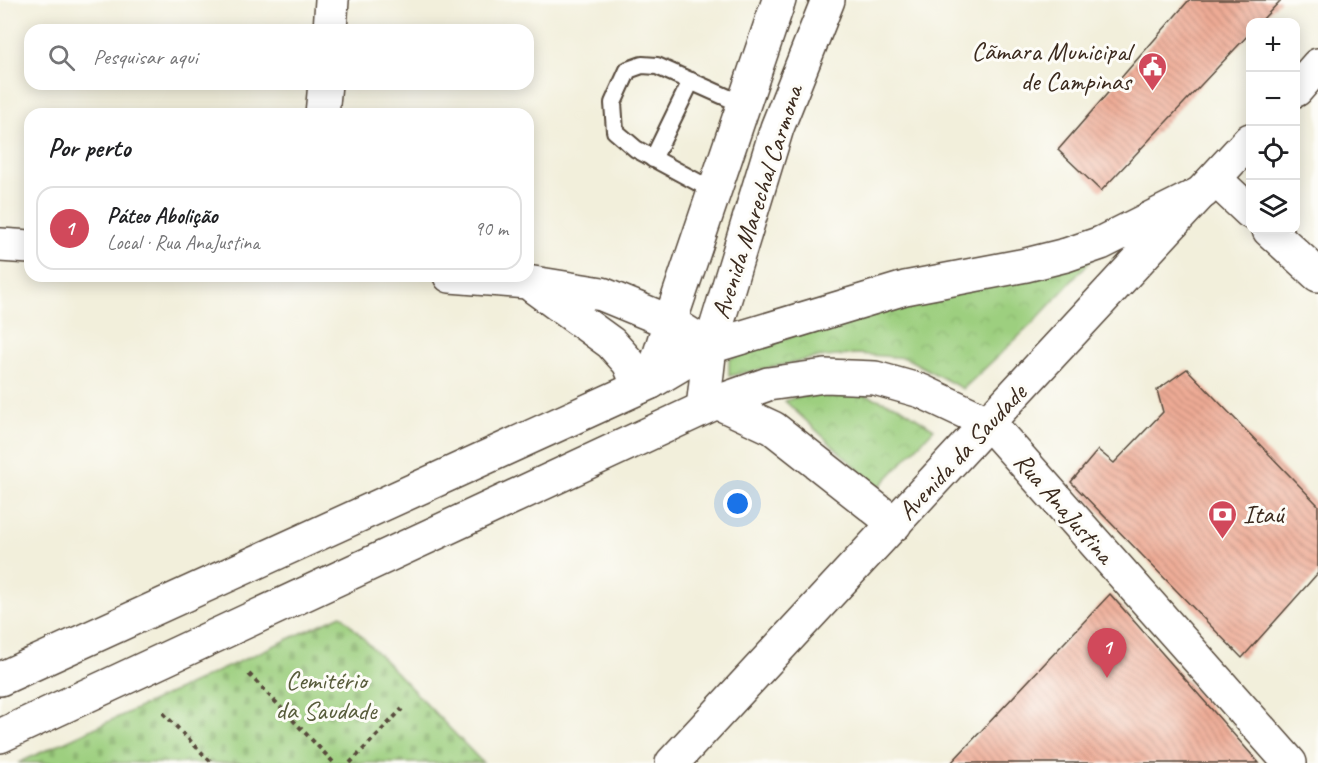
<!DOCTYPE html>
<html lang="pt">
<head>
<meta charset="utf-8">
<style>
  :root { --surface:#fff; --page:#f2f2f2; --text:#202124; --muted:#757577; --line:#e0e0e0; --accent:#d1495b }
  body { margin:0; font-family:Caveat,sans-serif; background:var(--page); color:var(--text) }
  .controls { position:absolute; right:18px; top:18px; display:grid; overflow:hidden; border-radius:12px; box-shadow:0 3px 15px #0003 }
  .controls button { width:54px; height:54px; display:grid; place-items:center; padding:0; border:0; border-bottom:2px solid var(--line); background:var(--surface); color:var(--text); font:30px sans-serif }
  .you { position:absolute; left:738px; top:504px; width:21px; height:21px; margin:-15px; border:4px solid #fff; border-radius:50%; background:#1a73e8; box-shadow:0 0 0 9px #1a73e833 }
  .badge { display:grid; place-items:center; width:39px; height:39px; border-radius:50%; background:var(--accent); color:#fff; font-size:20px; font-weight:700 }
  .pin { position:absolute; translate:-50% -50px; filter:drop-shadow(0 2px 3px #0008) }
  .pin::after { content:''; position:absolute; top:32px; width:21px; height:18px; background:inherit; clip-path:polygon(0 0,100% 0,50% 100%) }
  .list { margin:0; padding:0; list-style:none }
  h2 { display:flex; justify-content:space-between; align-items:center; height:78px; margin:0; padding:0 24px; font-size:26px }
  h2 small { font-size:20px; font-weight:400; color:var(--muted) }
  .list li { display:grid; grid-template-columns:39px 1fr auto; gap:18px; align-items:center; box-sizing:border-box; height:84px; margin:0 12px 12px; padding:0 12px; border:2px solid var(--line); border-radius:18px }
  .list b { display:block; font-size:22px; white-space:nowrap }
  .list p { margin:0; font-size:20px; white-space:nowrap; color:var(--muted) }
  .list em { font-size:20px; font-style:normal; color:var(--muted) }
  .icon { flex:none; width:33px; height:33px; fill:none; stroke:currentColor; stroke-width:2; stroke-linecap:round; stroke-linejoin:round }
  .map { position:relative; flex:none; width:1318px; height:763px; overflow:hidden }
  .search { position:absolute; background:var(--surface); box-shadow:0 3px 15px #0003; left:24px; top:24px; width:510px; height:66px; display:flex; align-items:center; gap:15px; box-sizing:border-box; padding:0 21px; border-radius:18px; color:var(--muted); font-size:22px }
  .panel { position:absolute; background:var(--surface); box-shadow:0 3px 15px #0003; left:24px; top:108px; width:510px; height:174px; border-radius:18px }
  .map>svg:first-child { display:block }
  .cemetery { fill:url(#cemetery-stones); stroke:#6c7c4e; stroke-width:1.5 }
  .park { fill:url(#park-crowns); stroke:#6c7c4e; stroke-width:1.5 }
  .building { fill:url(#building-back-hatch) }
  .lines { fill:none; stroke-linecap:round; stroke-linejoin:round }
  .lane-casing { stroke:#56483a; stroke-width:20 }
  .street-casing { stroke:#56483a; stroke-width:36 }
  .secondary-casing { stroke:#56483a; stroke-width:36 }
  .primary-casing { stroke:#56483a; stroke-width:36 }
  .path { stroke:#56483a; stroke-width:4; stroke-dasharray:4.5 4.5; stroke-linecap:butt }
  .lane { stroke:#fff; stroke-width:16 }
  .street { stroke:#fff; stroke-width:33 }
  .secondary { stroke:#fff; stroke-width:33 }
  .primary { stroke:#fff; stroke-width:33 }
  .labels { text-anchor:middle; dominant-baseline:central; stroke-width:6; stroke-linejoin:round; paint-order:stroke }
  .poi-label { font-size:26px; fill:#3b2a1e; stroke:#fdfcf7; text-anchor:end }
  .street-label { font-size:26px; fill:#3b2a1e; stroke:#fdfcf7 }
  .park-label { font-size:26px; fill:#585c3b; stroke:#fdfcf7 }
</style>
</head>
<body>
<div class="map">
<svg width="1318" height="763" viewBox="0 0 1318 763">
  <defs>
    <pattern id="cemetery-stones" width="16" height="16" patternUnits="userSpaceOnUse" patternTransform="scale(1.5)"><rect width="16" height="16" fill="#9dcf7f"/><path d="M2 7V4a2 2 0 0 1 4 0v3zM10 15v-3a2 2 0 0 1 4 0v3z" fill="#88b26d"/></pattern>
    <pattern id="park-crowns" width="20" height="18" patternUnits="userSpaceOnUse" patternTransform="scale(1.5)"><rect width="20" height="18" fill="#9dcf7f"/><path d="M2 6a3 3 0 1 1 6 0M12 15a3 3 0 1 1 6 0" fill="none" stroke="#88b26d"/></pattern>
    <pattern id="building-back-hatch" width="6" height="6" patternUnits="userSpaceOnUse" patternTransform="scale(1.5)"><rect width="6" height="6" fill="#eeab95"/><path d="M-1 5l2 2M0 0l6 6M5-1l2 2" fill="none" stroke="#c28b79"/></pattern>
  </defs>
  <rect width="100%" height="100%" fill="#fdfcf7"/>
  <filter id="ink" filterUnits="userSpaceOnUse"><feTurbulence type="fractalNoise" baseFrequency=".0167" numOctaves="2"/><feDisplacementMap in="SourceGraphic" scale="12" xChannelSelector="R" yChannelSelector="G"/><feConvolveMatrix kernelMatrix="1 2 1 2 8 2 1 2 1" color-interpolation-filters="sRGB"/></filter>
  <filter id="wash" filterUnits="userSpaceOnUse"><feTurbulence type="fractalNoise" baseFrequency=".008" numOctaves="4" result="noise"/><feDisplacementMap in="SourceGraphic" scale="24" xChannelSelector="R" yChannelSelector="G"/><feGaussianBlur stdDeviation="1.35" result="paint"/><feColorMatrix in="noise" values="0 0 0 0 0 0 0 0 0 0 0 0 0 0 0 0 0 1.4 0 .05"/><feComposite in="paint" operator="in"/></filter>
  <g filter="url(#wash)">
    <rect width="100%" height="100%" fill="#f2efdb"/>
    <!-- cemetery -->
    <polygon class="cemetery" points="341,615 483,763 18,763"/>
    <!-- park -->
    <g class="park">
      <polygon points="1093,258 1033,323 963,389 906,358 858,354 815,358 729,376 729,359 917,290"/>
      <polygon points="851,390 900,407 934,429 878,488 785,401 813,391"/>
    </g>
    <g id="blocks">
      <!-- building -->
      <g class="building">
        <polygon points="1189,0 1281,0 1260,22 1251,22 1251,32 1101,191 1058,150"/>
        <polygon points="1187,369 1318,505 1318,573 1242,658 1071,482 1098,450 1114,463 1163,412 1157,390"/>
        <polygon points="1110,594 1259,763 951,763"/>
      </g>
    </g>
  </g>
  <g filter="url(#ink)">
    <use href="#blocks" fill-opacity="0" stroke="#56483a" stroke-width="1.5"/>
    <g class="lines">
      <defs>
        <g id="lane">
          <polyline points="653,159 691,81"/>
          <polyline points="714,191 636,149 615,131 613,103 628,70 642,65 657,66 744,105"/>
        </g>
        <g id="street">
          <polyline points="330,30 332,0"/>
          <polyline points="322,114 325,84"/>
          <polyline points="1215,179 1250,212"/>
          <polyline points="1269,230 1318,275"/>
        </g>
        <g id="secondary">
          <polyline points="0,245 30,247"/>
          <polyline points="450,276 527,282 602,294 670,322 710,347"/>
          <polyline points="534,287 611,343 629,363 639,387"/>
        </g>
        <g id="primary">
          <polyline points="1296,90 1318,65"/>
          <polyline points="651,382 670,322 779,0"/>
          <polyline points="717,402 773,428 895,524"/>
          <polyline points="703,408 710,347 715,331 777,128 828,0"/>
          <polyline points="0,679 651,382 710,347 905,288 1026,265 1066,255 1101,243 1203,192"/>
          <polyline points="0,736 717,402 768,384 825,376 875,378 921,391 989,423 1290,763"/>
          <polyline points="672,763 1250,140"/>
        </g>
      </defs>
      <!-- lane casing -->
      <use href="#lane" class="lane-casing"/>
      <!-- street casing -->
      <use href="#street" class="street-casing"/>
      <!-- secondary casing -->
      <use href="#secondary" class="secondary-casing"/>
      <!-- primary casing -->
      <use href="#primary" class="primary-casing"/>
      <!-- path -->
      <g class="path">
        <polyline points="249,674 334,763"/>
        <polyline points="163,713 212,763"/>
        <polyline points="350,763 402,709"/>
      </g>
      <!-- lane -->
      <use href="#lane" class="lane"/>
      <!-- street -->
      <use href="#street" class="street"/>
      <!-- secondary -->
      <use href="#secondary" class="secondary"/>
      <!-- primary -->
      <use href="#primary" class="primary"/>
    </g>
  </g>
  <!-- icons -->
  <defs>
    <symbol id="civic-pin" viewBox="-11 -11 22 30"><path d="M0 17L-7.5 6A9.5 9.5 0 1 1 7.5 6Z" fill="#d1495b" stroke="#fdfcf7"/><path d="M-.6-6.5H3V-4.5H.6V-3L4-1V1h2V6H-6V1h2V-1L-.6-3ZM-1.2 2.5V6h2.4V2.5Z" fill="#fff"/></symbol>
    <symbol id="bank-pin" viewBox="-11 -11 22 30"><path d="M0 17L-7.5 6A9.5 9.5 0 1 1 7.5 6Z" fill="#d1495b" stroke="#fdfcf7"/><path d="M-6-4H6V4H-6ZM0-2.3a2.3 2.3 0 1 0 0 4.6a2.3 2.3 0 1 0 0-4.6Z" fill="#fff"/></symbol>
  </defs>
  <g fill-rule="evenodd">
    <use href="#civic-pin" x="1136" y="50" width="33" height="45"/>
    <use href="#bank-pin" x="1206" y="498" width="33" height="45"/>
  </g>
  <g class="labels">
    <!-- poi labels -->
    <g class="poi-label">
      <text x="1131" y="51">Cãmara Municipal<tspan x="1131" dy="30">de Campinas</tspan></text>
      <text x="1243" y="514" text-anchor="start">Itaú</text>
    </g>
    <!-- street labels -->
    <g class="street-label">
      <text transform="translate(757 202) rotate(-72)">Avenida Marechal Carmona</text>
      <text transform="translate(962 452) rotate(-47)">Avenida da Saudade</text>
      <text transform="translate(1064 508) rotate(49)">Rua AnaJustina</text>
    </g>
    <!-- park labels -->
    <g class="park-label">
      <text x="326" y="680">Cemitério<tspan x="326" dy="30">da Saudade</tspan></text>
    </g>
  </g>
</svg>
<div class="controls">
<button>+</button>
<button>−</button>
<button><svg class="icon" aria-label="locate" viewBox="0 0 24 24"><circle cx="12" cy="12" r="6"/><path d="M12 2v4M12 18v4M2 12h4M18 12h4"/></svg></button>
<button><svg class="icon" aria-label="layers" viewBox="0 0 24 24"><path d="M12 4l9 5-9 5-9-5zM3 14l9 5 9-5"/></svg></button>
</div>
<div class="you"></div>
<div class="pin badge" style="left:1107px;top:678px">1</div>
<div class="search"><svg class="icon" aria-label="search" viewBox="0 0 24 24"><circle cx="10" cy="10" r="6"/><path d="M15 15l6 6"/></svg>Pesquisar aqui</div>
<section class="panel">
<h2>Por perto<small></small></h2>
<ul class="list">
<li><span class="badge">1</span><div><b>Páteo Abolição</b><p>Local · Rua AnaJustina</p></div><em>90 m</em></li>
</ul>
</section>
</div>
</body>
</html>
